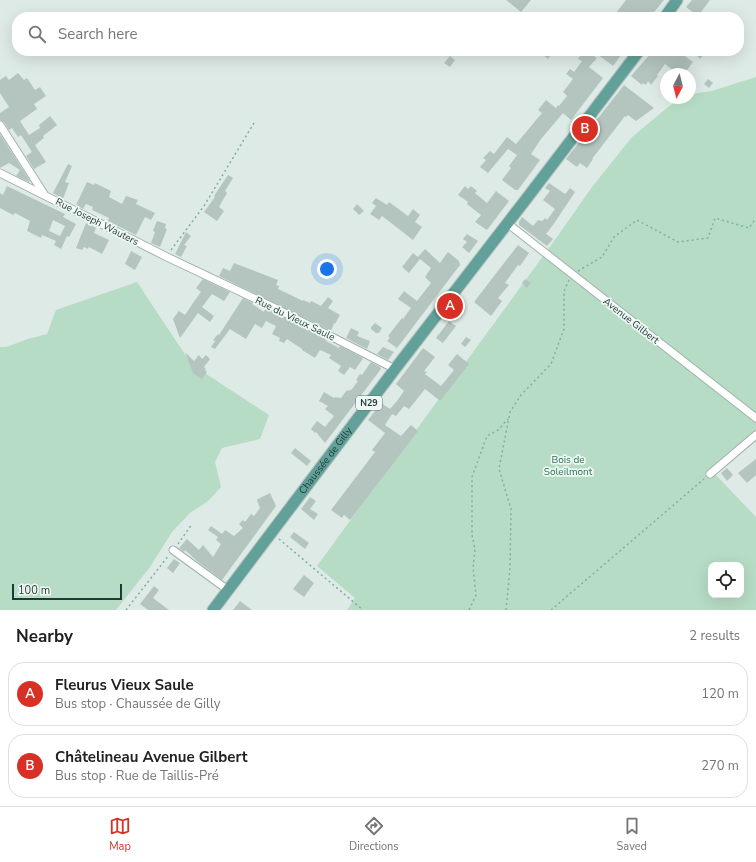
<!DOCTYPE html>
<html lang="en">
<head>
<meta charset="utf-8">
<style>
  :root { --surface:#fff; --page:#f2f2f2; --text:#202124; --muted:#757577; --line:#e0e0e0; --accent:#d93025 }
  body { margin:0; font-family:"Nunito Sans",sans-serif; background:var(--page); color:var(--text) }
  .controls { position:absolute; right:12px; bottom:12px; display:grid; overflow:hidden; border-radius:8px; box-shadow:0 4px 16px #0002 }
  .controls button { width:36px; height:36px; display:grid; place-items:center; padding:0; border:0; border-bottom:1px solid var(--line); background:var(--surface); color:var(--text); font:20px sans-serif }
  .compass { position:absolute; left:660px; top:68px; width:36px; height:36px; border-radius:50%; background:var(--surface); box-shadow:0 4px 16px #0002; rotate:187deg }
  .scale { position:absolute; left:12px; bottom:10px; width:110px; box-sizing:border-box; padding-left:4px; border:2px solid #1f3a36; border-top:0; font-size:11px; line-height:14px; white-space:nowrap; color:#1f3a36; -webkit-text-stroke:3px #eff7f4; paint-order:stroke }
  .you { position:absolute; left:327px; top:269px; width:14px; height:14px; margin:-10px; border:3px solid #fff; border-radius:50%; background:#1a73e8; box-shadow:0 0 0 6px #1a73e833 }
  .badge { display:grid; place-items:center; width:26px; height:26px; border-radius:50%; background:var(--accent); color:#fff; font-size:13px; font-weight:700 }
  .pin { position:absolute; translate:-50% -50%; border:2px solid #fff; box-shadow:0 1px 4px #0006 }
  .list { margin:0; padding:0; list-style:none }
  h2 { display:flex; justify-content:space-between; align-items:center; height:52px; margin:0; padding:0 16px; font-size:17px }
  h2 small { font-size:13px; font-weight:400; color:var(--muted) }
  .list li { display:grid; grid-template-columns:26px 1fr auto; gap:12px; align-items:center; box-sizing:border-box; height:64px; margin:0 8px 8px; padding:0 8px; border:1px solid var(--line); border-radius:16px }
  .list b { display:block; font-size:15px; white-space:nowrap }
  .list p { margin:0; font-size:13px; white-space:nowrap; color:var(--muted) }
  .list em { font-size:13px; font-style:normal; color:var(--muted) }
  .icon { flex:none; width:22px; height:22px; fill:none; stroke:currentColor; stroke-width:2; stroke-linecap:round; stroke-linejoin:round }
  .map { position:relative; flex:none; width:756px; height:610px; overflow:hidden }
  .search { position:absolute; background:var(--surface); box-shadow:0 4px 16px #0002; left:12px; right:12px; top:12px; height:44px; display:flex; align-items:center; gap:10px; box-sizing:border-box; padding:0 14px; border-radius:16px; color:var(--muted); font-size:15px }
  .sheet { height:196px; background:var(--surface) }
  nav { display:flex; justify-content:space-around; align-items:center; box-sizing:border-box; height:56px; border-top:1px solid var(--line); background:var(--surface); font-size:11px; color:var(--muted) }
  nav a { display:grid; justify-items:center; gap:2px }
  nav .on { color:var(--accent) }
  .map>svg:first-child { display:block }
  .green { fill:#b6dcc5; fill-rule:evenodd }
  .building { fill:#b4c5c0; fill-rule:evenodd }
  .lines { fill:none; stroke-linecap:round; stroke-linejoin:round }
  .street-casing { stroke:#a1b2ae; stroke-width:9 }
  .primary-casing { stroke:#bcc4c3; stroke-width:13 }
  .path { stroke:#7eafa5; stroke-width:1.5; stroke-dasharray:2 3; stroke-linecap:butt }
  .street { stroke:#fff; stroke-width:7 }
  .primary { stroke:#62a199; stroke-width:11 }
  .labels { text-anchor:middle; dominant-baseline:central; stroke-width:3.5; stroke-linejoin:round; paint-order:stroke }
  .shield { fill:#eff7f4; stroke:#5d736f; stroke-width:1 }
  .shield-label { font-size:9px; font-weight:bold; fill:#1f3a36 }
  .street-label { font-size:10px; fill:#1f3a36; stroke:#eff7f4 }
  .park-label { font-size:10px; fill:#29724e; stroke:#eff7f4 }
</style>
</head>
<body>
<div class="map">
<svg width="756" height="610" viewBox="0 0 756 610">
  <rect width="100%" height="100%" fill="#deeae6"/>
  <!-- green -->
  <g class="green">
    <path d="M 756,77 L 756,435 L 713,472 L 756,517 L 756,610 L 347,610 L 355,598 L 317,566 L 557,237 L 592,187 L 632,137 L 673,103 L 683,98 L 690,98 L 691,94 L 712,91 ZM 711,565 L 741,565 L 741,595 L 711,595 Z"/>
    <polygon points="137,282 186,356 197,368 269,415 260,439 222,448 215,462 221,487 208,501 190,513 172,532 150,567 116,610 0,610 0,347 6,347 28,339 47,334 56,310"/>
  </g>
  <!-- building -->
  <g class="building">
    <polygon points="506,0 531,0 521,12"/>
    <polygon points="626,0 664,0 650,17 613,17"/>
    <polygon points="692,0 710,0 698,16 686,7"/>
    <polygon points="546,51 554,51 548,59 543,55"/>
    <polygon points="574,51 587,51 597,58 589,67 603,78 571,120 563,113 541,139 531,154 540,160 518,190 515,190 502,180 511,168 509,166 517,155 508,149 488,173 480,167 486,160 483,158 490,151 494,154 507,137 516,144 542,113 538,110 546,100 556,108 558,105 559,106 567,96 563,92 573,79 566,74 570,69 574,72 582,61 578,59 580,56"/>
    <polygon points="593,51 624,51 613,66"/>
    <polygon points="653,51 678,51 693,62 684,74 678,74 665,64 657,75 658,76 651,85 648,81 646,85 643,83 642,85 631,76"/>
    <polygon points="692,51 707,51 700,59"/>
    <polygon points="450,56 455,60 450,67 444,63"/>
    <polygon points="18,73 24,80 27,78 35,90 40,87 46,96 34,104 37,109 20,121 29,135 40,128 39,125 50,116 57,125 43,136 44,138 35,145 46,162 34,169 26,156 32,152 21,135 18,137 12,128 9,130 4,122 0,120 0,113 9,107 0,93 0,80 6,76 9,80"/>
    <polygon points="708,79 713,83 709,88 704,84"/>
    <polygon points="624,85 654,108 636,121 628,115 626,117 625,116 592,159 593,159 587,168 580,163 577,167 566,159"/>
    <polygon points="0,134 30,181 29,182 16,176 20,170 9,163 0,168"/>
    <polygon points="68,164 72,166 65,182 69,183 63,199 53,193"/>
    <polygon points="228,175 233,178 225,191 227,193 219,207 224,211 217,221 204,212 215,197 214,196"/>
    <polygon points="87,182 94,185 95,183 111,191 109,197 122,204 126,196 138,200 136,204 155,213 151,220 145,217 136,235 108,221 109,218 92,210 93,207 86,204 83,209 76,205"/>
    <polygon points="549,183 565,194 570,188 575,192 553,225 546,234 553,239 547,246 519,225 519,222 522,217 533,226 538,220 542,221 545,218 547,220 555,209 543,200 550,191 545,188"/>
    <path d="M 7,186 L 65,214 L 63,217 L 76,224 L 69,237 L 67,236 L 61,249 L 54,245 L 56,241 L 42,235 L 41,238 L 27,231 L 30,221 L 15,213 L 13,215 L 0,208 L 0,193 L 3,195 ZM 53,220 L 65,226 L 60,236 L 49,231 Z"/>
    <polygon points="465,186 468,189 471,186 477,191 475,193 487,203 496,191 509,201 487,230 475,222 481,215 467,204 468,202 458,195"/>
    <polygon points="376,198 387,205 389,202 408,216 413,209 420,215 415,222 422,227 413,240 382,216 379,220 370,214 376,206 372,203"/>
    <polygon points="357,204 364,211 359,215 353,209"/>
    <polygon points="157,221 166,224 165,228 167,229 160,247 151,243 155,232 153,231"/>
    <polygon points="86,223 96,228 94,233 109,240 102,254 89,247 88,249 84,247 82,250 76,248"/>
    <polygon points="186,232 191,236 184,245 187,246 181,257 175,254"/>
    <polygon points="467,234 478,241 469,253 462,247 467,242 463,239"/>
    <polygon points="518,245 529,253 520,266 518,265 505,283 509,285 498,298 502,301 491,316 474,302"/>
    <polygon points="425,249 440,263 448,252 459,261 460,265 397,348 387,341 390,338 388,336 402,318 403,319 411,308 398,299 404,291 417,301 431,283 425,277 431,268 420,259 409,273 402,267 413,253 418,257"/>
    <polygon points="131,251 142,257 135,270 125,264"/>
    <polygon points="234,263 278,280 276,285 279,286 278,289 303,301 303,300 310,303 311,301 321,306 328,297 333,301 328,308 340,315 335,324 334,323 331,331 219,276 223,268 230,271"/>
    <polygon points="203,279 230,292 224,301 212,294 202,307 214,316 210,322 198,313 180,338 173,319 179,311 185,315 193,303 201,292 196,288"/>
    <polygon points="525,279 531,283 527,288 522,283"/>
    <polygon points="243,298 253,303 252,304 264,312 265,309 277,314 327,340 326,341 339,348 340,346 363,358 362,360 355,370 350,367 344,375 338,371 341,366 329,358 331,355 320,350 315,358 302,350 302,349 287,339 284,343 279,341 280,338 272,334 276,326 266,321 262,328 255,324 246,339 230,329 215,349 211,347 215,341 213,340 218,334 219,335"/>
    <polygon points="449,321 456,326 443,343 436,338"/>
    <polygon points="375,323 382,328 379,333 376,333 371,329 371,327"/>
    <polygon points="351,328 359,332 357,336 370,341 367,349 346,338"/>
    <polygon points="466,337 471,340 465,347 461,344"/>
    <polygon points="383,347 394,352 388,360 377,354"/>
    <polygon points="423,348 435,357 424,371 427,372 425,374 441,386 454,370 448,365 457,354 469,364 441,400 439,400 425,389 409,409 404,406 396,416 392,414 385,425 401,436 411,425 418,431 350,520 344,515 342,518 331,510 375,452 372,450 385,433 368,420 381,403 390,409 397,401 404,391 396,384"/>
    <polygon points="185,352 194,361 199,355 202,359 206,355 210,359 204,367 206,369 205,370 207,372 202,379 193,373"/>
    <polygon points="371,362 380,367 381,369 325,443 316,432 315,433 311,429 317,421 325,427 334,416 325,409 328,406 319,401 324,392 334,398 335,397 341,398 347,390 349,391 352,389 358,381 356,380 360,374 362,375"/>
    <polygon points="295,448 311,461 307,466 291,453"/>
    <polygon points="756,459 756,475 747,483 738,473"/>
    <polygon points="727,468 733,475 727,481 721,473"/>
    <polygon points="270,493 276,506 222,580 197,561 185,550 184,552 179,548 187,539 199,550 203,545 213,557 221,544 216,540 218,537 208,530 211,526 222,534 225,530 234,536 243,528 239,524 243,520 245,522 251,514 254,516 260,508 257,500 258,499"/>
    <polygon points="310,497 316,501 310,509 318,514 314,520 301,509"/>
    <polygon points="294,532 309,543 305,549 290,537"/>
    <polygon points="174,559 180,563 173,573 167,568"/>
    <polygon points="304,575 314,583 304,597 293,589"/>
    <polygon points="154,586 159,590 153,598 169,610 148,610 140,604"/>
    <polygon points="240,601 252,610 233,610"/>
  </g>
  <g class="lines">
    <defs>
      <g id="street">
        <polyline points="0,125 44,194"/>
        <polyline points="0,173 167,257 279,310 395,369"/>
        <polyline points="507,223 756,418"/>
        <polyline points="710,474 756,435"/>
        <polyline points="173,550 228,590"/>
      </g>
      <g id="primary">
        <polyline points="665,17 677,0"/>
        <path id="s1" d="M 213,610 L 395,369 L 527,198 L 639,51"/>
      </g>
    </defs>
    <!-- street casing -->
    <use href="#street" class="street-casing"/>
    <!-- primary casing -->
    <use href="#primary" class="primary-casing"/>
    <!-- path -->
    <g class="path">
      <polyline points="171,250 204,206 254,123"/>
      <polyline points="578,271 602,257 614,237 637,220 678,242 708,238 715,218 749,228 756,218"/>
      <polyline points="279,539 363,610"/>
      <polyline points="178,544 192,524"/>
      <polyline points="126,610 169,555"/>
      <polyline points="469,610 476,595 473,568 475,549 472,535 472,477 487,436 498,430 508,419"/>
      <polyline points="506,610 510,569 511,509 499,469 510,412 521,395 551,364 564,329 564,291 569,280"/>
      <polyline points="551,610 704,479"/>
    </g>
    <!-- street -->
    <use href="#street" class="street"/>
    <!-- primary -->
    <use href="#primary" class="primary"/>
  </g>
  <g class="labels">
    <!-- shield labels -->
    <rect class="shield" x="356" y="396" width="26" height="14" rx="3"/>
    <g class="shield-label">
      <text x="369" y="403">N29</text>
    </g>
    <!-- street labels -->
    <g class="street-label">
      <text transform="translate(97 222) rotate(27)">Rue Joseph Wauters</text>
      <text transform="translate(295 319) rotate(26)">Rue du Vieux Saule</text>
      <text transform="translate(631 321) rotate(38)">Avenue Gilbert</text>
      <text stroke="none"><textPath href="#s1" startOffset="187">Chaussée de Gilly</textPath></text>
    </g>
    <!-- park labels -->
    <g class="park-label">
      <text x="568" y="460">Bois de<tspan x="568" dy="12">Soleilmont</tspan></text>
    </g>
  </g>
</svg>
<div class="controls">
<button><svg class="icon" aria-label="locate" viewBox="0 0 24 24"><circle cx="12" cy="12" r="6"/><path d="M12 2v4M12 18v4M2 12h4M18 12h4"/></svg></button>
</div>
<svg class="compass" viewBox="-18 -18 36 36"><path d="M0-13l5 13h-10z" fill="#e53935"/><path d="M0 13l5-13h-10z" fill="#757577"/></svg>
<div class="scale">100 m</div>
<div class="you"></div>
<div class="pin badge" style="left:450px;top:306px">A</div>
<div class="pin badge" style="left:585px;top:129px">B</div>
<div class="search"><svg class="icon" aria-label="search" viewBox="0 0 24 24"><circle cx="10" cy="10" r="6"/><path d="M15 15l6 6"/></svg>Search here</div>
</div>
<section class="sheet">
<h2>Nearby<small>2 results</small></h2>
<ul class="list">
<li><span class="badge">A</span><div><b>Fleurus Vieux Saule</b><p>Bus stop · Chaussée de Gilly</p></div><em>120 m</em></li>
<li><span class="badge">B</span><div><b>Châtelineau Avenue Gilbert</b><p>Bus stop · Rue de Taillis-Pré</p></div><em>270 m</em></li>
</ul>
</section>
<nav>
<a class="on"><svg class="icon" aria-label="map" viewBox="0 0 24 24"><path d="M3 6l6-2 6 2 6-2v14l-6 2-6-2-6 2zM9 4v14M15 6v14"/></svg>Map</a>
<a><svg class="icon" aria-label="directions" viewBox="0 0 24 24"><path d="M12 3l9 9-9 9-9-9zM9 14v-3h6M13 9l2 2-2 2"/></svg>Directions</a>
<a><svg class="icon" aria-label="saved" viewBox="0 0 24 24"><path d="M7 4h10v16l-5-4-5 4z"/></svg>Saved</a>
</nav>
</body>
</html>
